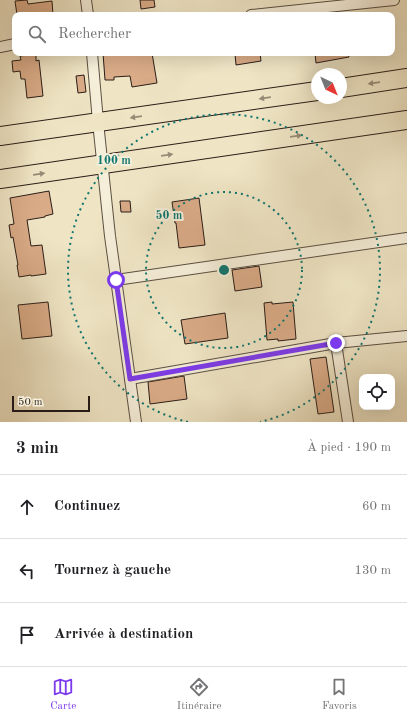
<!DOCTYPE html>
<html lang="fr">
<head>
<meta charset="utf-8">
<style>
  :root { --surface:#fff; --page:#f6f6f6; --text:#202124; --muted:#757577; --line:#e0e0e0; --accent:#7c3aed }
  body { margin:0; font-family:"Old Standard TT",serif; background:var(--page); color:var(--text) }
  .controls { position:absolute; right:12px; bottom:12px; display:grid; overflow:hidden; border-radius:8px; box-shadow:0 4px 16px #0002 }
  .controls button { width:36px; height:36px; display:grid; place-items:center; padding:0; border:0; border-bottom:1px solid var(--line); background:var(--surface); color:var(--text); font:20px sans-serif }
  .compass { position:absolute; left:311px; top:68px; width:36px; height:36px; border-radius:50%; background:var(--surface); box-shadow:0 4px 16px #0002; rotate:137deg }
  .scale { position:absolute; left:12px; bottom:10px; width:78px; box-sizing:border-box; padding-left:4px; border:2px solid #2a1d18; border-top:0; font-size:11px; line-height:14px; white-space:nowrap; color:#2a1d18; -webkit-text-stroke:3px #f5eed9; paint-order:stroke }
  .stop { position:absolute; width:12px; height:12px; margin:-9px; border:3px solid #7c3aed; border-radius:50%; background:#fff }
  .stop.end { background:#7c3aed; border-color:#fff; box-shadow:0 1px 4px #0008 }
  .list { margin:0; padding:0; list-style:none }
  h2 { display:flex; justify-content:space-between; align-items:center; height:52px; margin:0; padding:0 16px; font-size:17px }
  h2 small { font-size:13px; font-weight:400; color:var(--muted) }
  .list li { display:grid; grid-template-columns:26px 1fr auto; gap:12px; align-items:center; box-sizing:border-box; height:64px; padding:0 16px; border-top:1px solid var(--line) }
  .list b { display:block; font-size:15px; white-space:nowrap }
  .list em { font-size:13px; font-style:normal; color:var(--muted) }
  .icon { flex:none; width:22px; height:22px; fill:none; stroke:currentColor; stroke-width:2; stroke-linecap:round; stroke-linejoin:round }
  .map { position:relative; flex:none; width:407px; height:422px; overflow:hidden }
  .search { position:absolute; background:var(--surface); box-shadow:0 4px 16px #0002; left:12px; right:12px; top:12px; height:44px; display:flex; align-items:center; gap:10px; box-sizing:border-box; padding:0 14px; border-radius:8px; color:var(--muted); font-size:15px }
  .sheet { height:244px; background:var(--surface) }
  nav { display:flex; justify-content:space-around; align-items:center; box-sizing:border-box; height:56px; border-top:1px solid var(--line); background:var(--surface); font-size:11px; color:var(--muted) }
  nav a { display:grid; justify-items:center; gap:2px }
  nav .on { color:var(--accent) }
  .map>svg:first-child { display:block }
  .building { fill:#d9ab87; stroke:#2a1d18 }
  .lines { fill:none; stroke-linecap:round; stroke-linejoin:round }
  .street-casing { stroke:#5b4f43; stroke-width:12 }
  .highway-casing { stroke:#2a1d18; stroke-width:20 }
  .street { stroke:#f5eed9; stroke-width:10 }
  .highway { stroke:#efe5c5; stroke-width:18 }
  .oneway { fill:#968b77 }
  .route { stroke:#7c3aed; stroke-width:5 }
  .ring { fill:none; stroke:#0f766e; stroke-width:2; stroke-dasharray:2 4 }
  .centre { fill:#0f766e; stroke:#f5eed9; stroke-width:2 }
  .ring-label { font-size:12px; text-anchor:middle; font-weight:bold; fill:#0f766e; stroke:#f5eed9; stroke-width:4; stroke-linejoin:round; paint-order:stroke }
</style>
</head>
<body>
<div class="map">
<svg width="407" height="422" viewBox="0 0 407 422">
  <rect width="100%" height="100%" fill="#efe5c5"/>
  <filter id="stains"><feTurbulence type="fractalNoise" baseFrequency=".005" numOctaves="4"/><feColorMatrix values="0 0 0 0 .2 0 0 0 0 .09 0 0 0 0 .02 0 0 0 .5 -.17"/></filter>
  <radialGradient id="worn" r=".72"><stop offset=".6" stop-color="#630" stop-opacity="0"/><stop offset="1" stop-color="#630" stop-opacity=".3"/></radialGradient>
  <!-- building -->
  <g class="building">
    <polygon points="27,0 28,4 52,1 53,15 17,15 15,1"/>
    <polygon points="140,0 154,0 155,7 141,9"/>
    <polygon points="103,53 152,53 157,83 132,87 130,76 114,77 114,80 105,80"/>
    <polygon points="240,53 260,53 261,61 236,65 235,54"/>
    <polygon points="315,53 348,53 349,57 316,63"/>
    <polygon points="36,54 36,61 39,60 43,96 27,98 25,79 21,79 20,71 13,72 12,61 21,60 20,56"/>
    <polygon points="84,75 86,92 78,93 76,76"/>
    <polygon points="49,191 53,214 45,216 45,217 27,220 31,246 42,245 46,274 31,276 31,275 19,277 17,265 18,265 13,237 11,238 9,225 14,224 10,198"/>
    <polygon points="199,198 205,245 179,248 176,223 175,223 172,202"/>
    <polygon points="120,201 130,201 131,212 121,212"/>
    <polygon points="259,266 262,287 235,291 232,270"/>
    <polygon points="48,302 52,336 22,339 18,305"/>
    <polygon points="272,302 272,304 293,302 296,339 278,341 278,339 267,340 264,303"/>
    <polygon points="225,313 228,338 185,344 181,320"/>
    <polygon points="326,357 334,412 318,414 310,359"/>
    <polygon points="184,376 187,399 150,404 148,382"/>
  </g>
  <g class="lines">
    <defs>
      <g id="street">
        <polyline points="86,0 88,15"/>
        <polyline points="251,15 394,0"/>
        <polyline points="0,47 15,44"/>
        <polyline points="92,53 98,122 110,236 136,422"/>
        <polyline points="116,280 407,238"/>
        <polyline points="336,343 348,422"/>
        <polyline points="130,379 336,343 407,336"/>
      </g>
      <g id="highway">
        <polyline points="341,88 407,78"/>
        <polyline points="0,136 317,91"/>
        <polyline points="0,179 407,120"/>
      </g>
    </defs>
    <!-- street casing -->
    <use href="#street" class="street-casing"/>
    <!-- highway casing -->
    <use href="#highway" class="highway-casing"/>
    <!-- street -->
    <use href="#street" class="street"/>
    <!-- highway -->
    <use href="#highway" class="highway"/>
  </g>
  <!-- one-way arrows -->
  <defs><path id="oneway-solid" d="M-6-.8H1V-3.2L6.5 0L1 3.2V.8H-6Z"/></defs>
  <g class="oneway">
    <use href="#oneway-solid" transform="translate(374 83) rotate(172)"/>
    <use href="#oneway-solid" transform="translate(265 98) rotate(172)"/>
    <use href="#oneway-solid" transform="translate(136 117) rotate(172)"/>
    <use href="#oneway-solid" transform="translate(296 136) rotate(-8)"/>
    <use href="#oneway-solid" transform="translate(167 155) rotate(-8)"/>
    <use href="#oneway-solid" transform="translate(39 174) rotate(-8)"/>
  </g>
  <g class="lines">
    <!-- route -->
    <polyline class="route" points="116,280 130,379 336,343"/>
  </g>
  <!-- distance rings -->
  <g class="ring">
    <circle cx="224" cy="270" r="78"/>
    <path d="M188 422A156 156 0 1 1 260 422"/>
  </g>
  <circle cx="224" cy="270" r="6" class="centre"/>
  <g class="ring-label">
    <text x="114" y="164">100 m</text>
    <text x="169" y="219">50 m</text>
  </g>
  <rect width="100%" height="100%" filter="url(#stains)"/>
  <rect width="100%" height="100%" fill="url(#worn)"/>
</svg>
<div class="controls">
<button><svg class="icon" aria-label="locate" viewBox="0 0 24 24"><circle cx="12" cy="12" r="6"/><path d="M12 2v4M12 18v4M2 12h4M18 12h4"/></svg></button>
</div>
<svg class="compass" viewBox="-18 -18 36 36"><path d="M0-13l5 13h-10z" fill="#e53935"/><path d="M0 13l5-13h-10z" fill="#757577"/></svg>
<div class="scale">50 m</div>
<div class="stop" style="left:116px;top:280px"></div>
<div class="stop end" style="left:336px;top:343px"></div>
<div class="search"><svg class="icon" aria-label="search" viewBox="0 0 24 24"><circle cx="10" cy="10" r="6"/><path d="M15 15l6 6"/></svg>Rechercher</div>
</div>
<section class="sheet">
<h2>3 min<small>À pied · 190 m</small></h2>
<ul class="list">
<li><svg class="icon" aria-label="ahead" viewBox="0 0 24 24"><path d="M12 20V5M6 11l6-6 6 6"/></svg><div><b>Continuez</b></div><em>60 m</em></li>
<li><svg class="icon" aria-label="left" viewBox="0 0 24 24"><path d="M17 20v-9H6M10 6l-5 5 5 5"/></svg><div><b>Tournez à gauche</b></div><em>130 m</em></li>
<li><svg class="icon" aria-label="arrive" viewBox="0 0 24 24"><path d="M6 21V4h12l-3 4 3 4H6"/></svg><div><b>Arrivée à destination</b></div></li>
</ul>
</section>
<nav>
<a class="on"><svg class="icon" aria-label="map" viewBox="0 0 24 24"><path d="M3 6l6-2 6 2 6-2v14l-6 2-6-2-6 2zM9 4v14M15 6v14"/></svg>Carte</a>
<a><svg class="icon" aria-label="directions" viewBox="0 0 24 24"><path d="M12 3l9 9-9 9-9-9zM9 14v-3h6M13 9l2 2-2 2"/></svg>Itinéraire</a>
<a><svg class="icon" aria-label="saved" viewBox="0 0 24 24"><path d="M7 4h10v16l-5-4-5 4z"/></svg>Favoris</a>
</nav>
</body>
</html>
